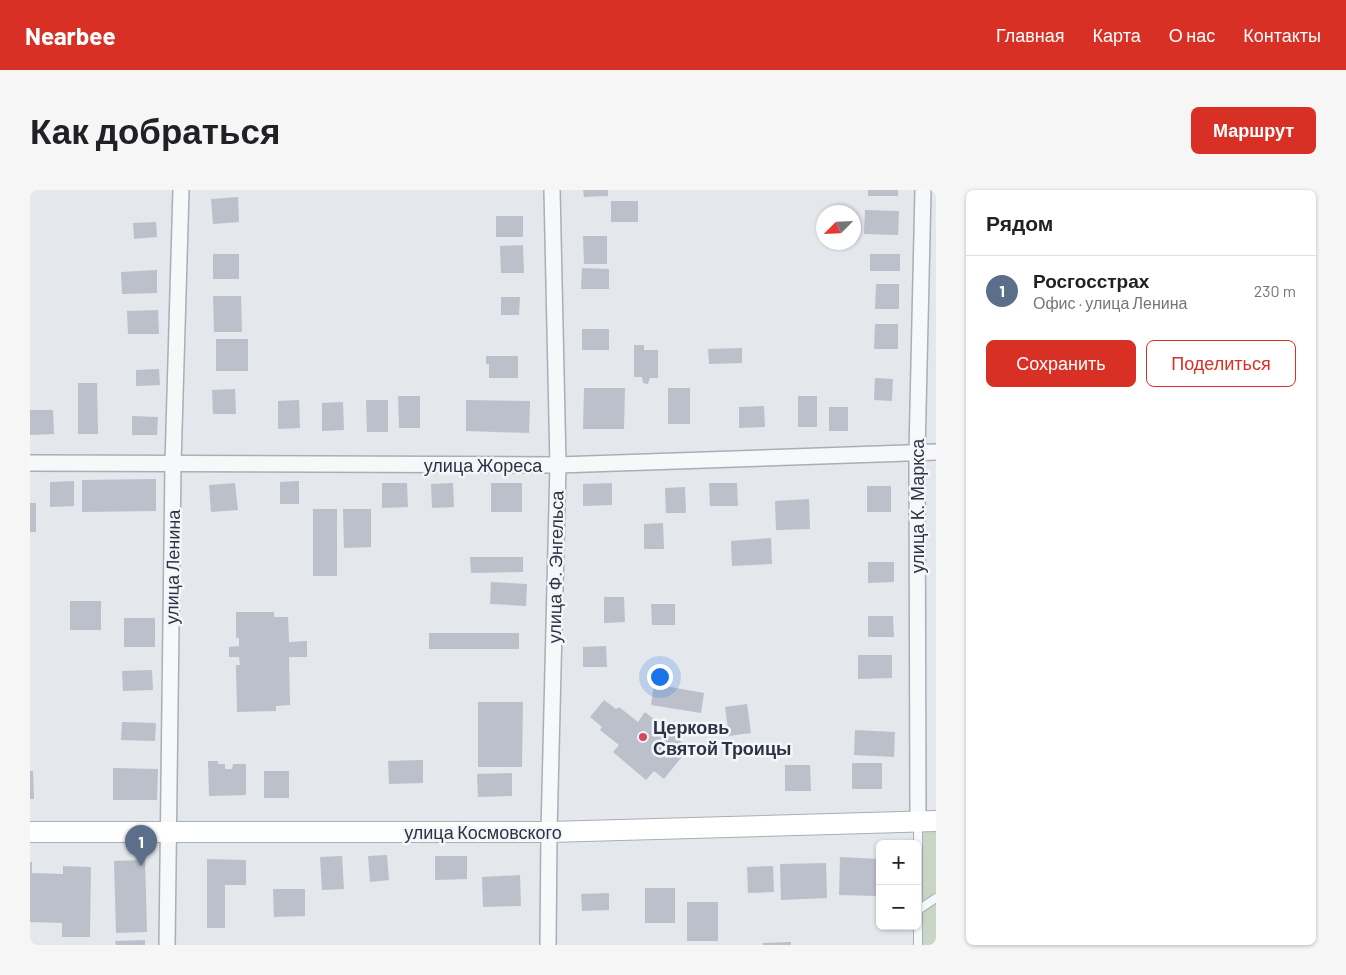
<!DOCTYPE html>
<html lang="ru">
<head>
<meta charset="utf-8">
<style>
  :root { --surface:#fff; --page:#f6f6f6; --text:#202124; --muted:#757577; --line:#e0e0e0; --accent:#d93025 }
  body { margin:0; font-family:Barlow,sans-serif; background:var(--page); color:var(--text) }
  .controls { position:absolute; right:15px; bottom:15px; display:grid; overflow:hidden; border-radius:8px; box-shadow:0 1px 4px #0004 }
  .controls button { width:45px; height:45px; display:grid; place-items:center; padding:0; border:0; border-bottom:1px solid var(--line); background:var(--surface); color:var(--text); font:25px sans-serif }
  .compass { position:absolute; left:786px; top:15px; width:45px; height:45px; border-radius:50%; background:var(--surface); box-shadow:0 1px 4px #0004; rotate:246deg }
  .you { position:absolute; left:629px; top:486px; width:18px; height:18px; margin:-12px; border:4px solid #fff; border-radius:50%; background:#1a73e8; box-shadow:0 0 0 8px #1a73e833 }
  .badge { display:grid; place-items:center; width:32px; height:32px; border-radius:50%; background:var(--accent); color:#fff; font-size:16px; font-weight:700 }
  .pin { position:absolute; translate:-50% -41px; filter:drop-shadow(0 1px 2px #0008) }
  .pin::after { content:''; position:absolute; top:26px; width:18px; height:15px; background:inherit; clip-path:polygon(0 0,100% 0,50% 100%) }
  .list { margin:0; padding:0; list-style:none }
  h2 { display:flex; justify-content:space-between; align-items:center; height:65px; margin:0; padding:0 20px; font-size:21px }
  h2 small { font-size:16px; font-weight:400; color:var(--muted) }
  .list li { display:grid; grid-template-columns:32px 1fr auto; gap:15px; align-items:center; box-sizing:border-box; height:70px; padding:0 20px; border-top:1px solid var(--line) }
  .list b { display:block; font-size:19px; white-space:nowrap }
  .list p { margin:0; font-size:16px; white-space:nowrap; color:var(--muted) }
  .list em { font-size:16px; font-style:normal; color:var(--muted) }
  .actions { display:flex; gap:10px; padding:15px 20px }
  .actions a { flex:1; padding:11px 0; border:1px solid var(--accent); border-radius:8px; text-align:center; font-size:18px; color:var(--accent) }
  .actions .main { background:var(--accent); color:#fff }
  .map { position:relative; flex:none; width:906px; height:755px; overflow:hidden; border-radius:8px }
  header { display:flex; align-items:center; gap:30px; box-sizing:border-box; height:70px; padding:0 25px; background:var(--accent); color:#fff }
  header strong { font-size:24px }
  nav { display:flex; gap:28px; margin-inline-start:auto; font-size:18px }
  .intro { display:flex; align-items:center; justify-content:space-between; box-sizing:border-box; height:120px; padding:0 30px }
  h1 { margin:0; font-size:35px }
  .button { padding:12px 22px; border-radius:8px; background:var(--accent); color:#fff; font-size:18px; font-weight:700 }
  main { display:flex; gap:30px; padding:0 30px }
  aside { flex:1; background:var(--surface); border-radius:8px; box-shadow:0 1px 4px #0004 }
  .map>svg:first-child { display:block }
  .green { fill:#c9d6c5 }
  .building { fill:#bbc0ca }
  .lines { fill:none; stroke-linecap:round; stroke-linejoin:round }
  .lane-casing { stroke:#a9aeb7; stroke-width:10 }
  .street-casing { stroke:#a9aeb7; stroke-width:18 }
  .secondary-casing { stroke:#a9aeb7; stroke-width:22 }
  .lane { stroke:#f7f8fa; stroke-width:8 }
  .street { stroke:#f7f8fa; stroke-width:15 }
  .secondary { stroke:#fff; stroke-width:20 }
  .poi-dot { fill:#d1495b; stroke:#f4f6f9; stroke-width:2 }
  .labels { text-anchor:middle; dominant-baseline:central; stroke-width:5; stroke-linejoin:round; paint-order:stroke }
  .street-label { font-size:18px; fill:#2b3445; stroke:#f4f6f9 }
  .poi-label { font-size:18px; font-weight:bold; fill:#2b3445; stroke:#f4f6f9; text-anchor:start }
</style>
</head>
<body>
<header>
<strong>Nearbee</strong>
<nav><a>Главная</a><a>Карта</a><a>О нас</a><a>Контакты</a></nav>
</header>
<div class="intro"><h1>Как добраться</h1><a class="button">Маршрут</a></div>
<main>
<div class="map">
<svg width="906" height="755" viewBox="0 0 906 755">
  <rect width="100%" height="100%" fill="#e4e7ec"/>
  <!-- green -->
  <polygon class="green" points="906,631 906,755 888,755 888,632"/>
  <!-- building -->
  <g class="building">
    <polygon points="553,0 578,0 578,6 554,7"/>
    <rect x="838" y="0" width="30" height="6"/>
    <polygon points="208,7 209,32 183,34 181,9"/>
    <rect x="581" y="11" width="27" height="21"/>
    <polygon points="835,20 869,21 868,45 834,44"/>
    <rect x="466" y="26" width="27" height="21"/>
    <polygon points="126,32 127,47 104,49 103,33"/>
    <polygon points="553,46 577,46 577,74 554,74"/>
    <polygon points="493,55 494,83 471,83 470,56"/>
    <rect x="183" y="64" width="26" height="25"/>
    <rect x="840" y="64" width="30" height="17"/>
    <polygon points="552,78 579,79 579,99 551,99"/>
    <polygon points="127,80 127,103 92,104 91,82"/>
    <polygon points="846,94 869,94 869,119 845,119"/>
    <polygon points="183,106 211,106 212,142 184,142"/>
    <polygon points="471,107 490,107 489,125 471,125"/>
    <polygon points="128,120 129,144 98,144 97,121"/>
    <polygon points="845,134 868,134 868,159 844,159"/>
    <rect x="552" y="139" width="27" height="21"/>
    <rect x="186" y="149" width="32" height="32"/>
    <polygon points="604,155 614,155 614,160 628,160 628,188 620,188 618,194 613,193 612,187 604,187"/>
    <polygon points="712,158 712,173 679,174 678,159"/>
    <polygon points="456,166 488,166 488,188 459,188 459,174 456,174"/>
    <polygon points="129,179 130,195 106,196 106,180"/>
    <polygon points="845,188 863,189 862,211 844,210"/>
    <polygon points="48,193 67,193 68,244 48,244"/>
    <polygon points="554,198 595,198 594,239 553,239"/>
    <rect x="638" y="198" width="22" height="36"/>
    <polygon points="205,199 206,224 183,224 182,200"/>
    <polygon points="368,206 390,206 390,238 369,238"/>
    <rect x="768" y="206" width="19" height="31"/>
    <polygon points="269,210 270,238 248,239 248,211"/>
    <polygon points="336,210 358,210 358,242 337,242"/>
    <polygon points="436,210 500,211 499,243 436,241"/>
    <polygon points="313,212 314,240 292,241 292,213"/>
    <polygon points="734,216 735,237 709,238 709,217"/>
    <rect x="799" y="217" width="19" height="24"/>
    <polygon points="0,220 23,220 24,244 0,245"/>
    <polygon points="102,226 128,227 127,245 102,245"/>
    <polygon points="126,289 126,321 52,322 52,290"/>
    <polygon points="44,291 44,316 20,317 20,292"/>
    <polygon points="269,291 269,314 250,314 250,292"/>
    <polygon points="205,293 208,320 181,322 179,295"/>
    <polygon points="352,293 377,293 378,317 352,318"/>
    <polygon points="423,293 424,317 402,318 401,294"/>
    <rect x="461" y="293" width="31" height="29"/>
    <polygon points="582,293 582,315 553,316 553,294"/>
    <polygon points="679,293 707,293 708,316 680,316"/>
    <rect x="837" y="296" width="24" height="26"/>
    <polygon points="655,297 656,323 636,323 635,298"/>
    <polygon points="779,309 780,339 746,340 745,311"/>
    <rect x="0" y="313" width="6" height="29"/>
    <rect x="283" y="319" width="24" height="67"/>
    <polygon points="313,319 341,319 341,357 314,358"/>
    <polygon points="633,333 634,359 614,359 614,334"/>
    <polygon points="741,348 742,374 702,376 701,351"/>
    <polygon points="440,367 493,367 493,382 441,383"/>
    <polygon points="838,372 864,372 864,392 838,393"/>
    <polygon points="461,392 497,394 496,416 460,414"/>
    <polygon points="574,407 594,407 595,432 574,433"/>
    <rect x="40" y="411" width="31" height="29"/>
    <polygon points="621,414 645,414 645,435 622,435"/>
    <polygon points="206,422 244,422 244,427 258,427 259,452 277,451 277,467 259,467 260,515 246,516 246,521 207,522 206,475 210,475 209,467 199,467 199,457 209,456 209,448 206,448"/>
    <polygon points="838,426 863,426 864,447 838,447"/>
    <rect x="94" y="428" width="31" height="29"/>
    <rect x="399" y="443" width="90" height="16"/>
    <polygon points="576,456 577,477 553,477 553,457"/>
    <polygon points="828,465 862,465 862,488 828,489"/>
    <polygon points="122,480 123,500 93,501 92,481"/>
    <polygon points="624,494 674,503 671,523 621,515"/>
    <polygon points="574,510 586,519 589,517 608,532 615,522 659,558 634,589 624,581 616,590 583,562 589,555 570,540 572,537 560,527"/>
    <polygon points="448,512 493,512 492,577 448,577"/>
    <polygon points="717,514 721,543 699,546 695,517"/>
    <polygon points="92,532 126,533 125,551 91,550"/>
    <polygon points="825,540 865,542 864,567 824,565"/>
    <polygon points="393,570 393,593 359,594 358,571"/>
    <polygon points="178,571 188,571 188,574 195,574 195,579 202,579 203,574 216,574 216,605 179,606"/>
    <rect x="822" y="573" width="30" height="26"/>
    <polygon points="755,575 780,575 781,601 755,601"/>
    <polygon points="83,578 128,579 127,610 83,610"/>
    <polygon points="0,581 3,581 4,609 0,609"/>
    <rect x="234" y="581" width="25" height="27"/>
    <polygon points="482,583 482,606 448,607 447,584"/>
    <polygon points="357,665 359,690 340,692 338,666"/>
    <polygon points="312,666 314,699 292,700 290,667"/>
    <polygon points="405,666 437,666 437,689 405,690"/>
    <polygon points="810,667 849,669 848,706 809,705"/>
    <polygon points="177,669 216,670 216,695 195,695 195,738 177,738"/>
    <polygon points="115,670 117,742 86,743 84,671"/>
    <polygon points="0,672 2,672 2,683 33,684 33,676 61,677 60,747 32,747 32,733 0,732"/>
    <polygon points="796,673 797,708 751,710 750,674"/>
    <polygon points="743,676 744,702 718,703 717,677"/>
    <polygon points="490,685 491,716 453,717 452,687"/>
    <rect x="615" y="698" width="30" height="35"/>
    <polygon points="243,699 275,699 275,726 244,727"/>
    <polygon points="579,703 579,720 552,721 551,704"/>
    <rect x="657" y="712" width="31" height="39"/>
    <polygon points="115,750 115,755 86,755 85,751"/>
    <polygon points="761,752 761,755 733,755 733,753"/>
  </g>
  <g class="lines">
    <defs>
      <g id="lane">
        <polyline points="888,720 906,708"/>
        <polyline points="888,755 888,632"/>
      </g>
      <g id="street">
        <polyline points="0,273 528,275 906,262"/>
        <polyline points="888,632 887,263 893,0"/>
        <polyline points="137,755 143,274 151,0"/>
        <polyline points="518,755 519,642 528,275 522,0"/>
      </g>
      <polyline id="secondary" points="0,642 519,642 906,631"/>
    </defs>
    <!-- lane casing -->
    <use href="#lane" class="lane-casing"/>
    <!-- street casing -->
    <use href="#street" class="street-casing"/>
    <!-- secondary casing -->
    <use href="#secondary" class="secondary-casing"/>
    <!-- lane -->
    <use href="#lane" class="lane"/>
    <!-- street -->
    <use href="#street" class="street"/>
    <!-- secondary -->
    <use href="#secondary" class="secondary"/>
  </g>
  <!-- markers -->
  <circle class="poi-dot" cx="613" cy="547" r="5"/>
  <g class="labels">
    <!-- street labels -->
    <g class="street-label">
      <text x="453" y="275">улица Жореса</text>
      <text transform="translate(887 316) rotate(-90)">улица К. Маркса</text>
      <text transform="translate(142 377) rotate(-89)">улица Ленина</text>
      <text transform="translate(525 377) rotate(-89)">улица Ф. Энгельса</text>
      <text x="453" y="642">улица Космовского</text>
    </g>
    <!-- poi labels -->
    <g class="poi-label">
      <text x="623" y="537">Церковь<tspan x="623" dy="21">Святой Троицы</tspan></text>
    </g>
  </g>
</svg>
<div class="controls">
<button>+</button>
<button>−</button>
</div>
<svg class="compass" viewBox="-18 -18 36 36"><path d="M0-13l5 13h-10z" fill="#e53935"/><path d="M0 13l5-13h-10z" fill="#757577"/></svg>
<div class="you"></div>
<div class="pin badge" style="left:111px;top:676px;background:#5c6f8a">1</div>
</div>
<aside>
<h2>Рядом<small></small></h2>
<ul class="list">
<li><span class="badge" style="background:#5c6f8a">1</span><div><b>Росгосстрах</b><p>Офис · улица Ленина</p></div><em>230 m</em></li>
</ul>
<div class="actions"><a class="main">Сохранить</a><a>Поделиться</a></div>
</aside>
</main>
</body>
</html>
